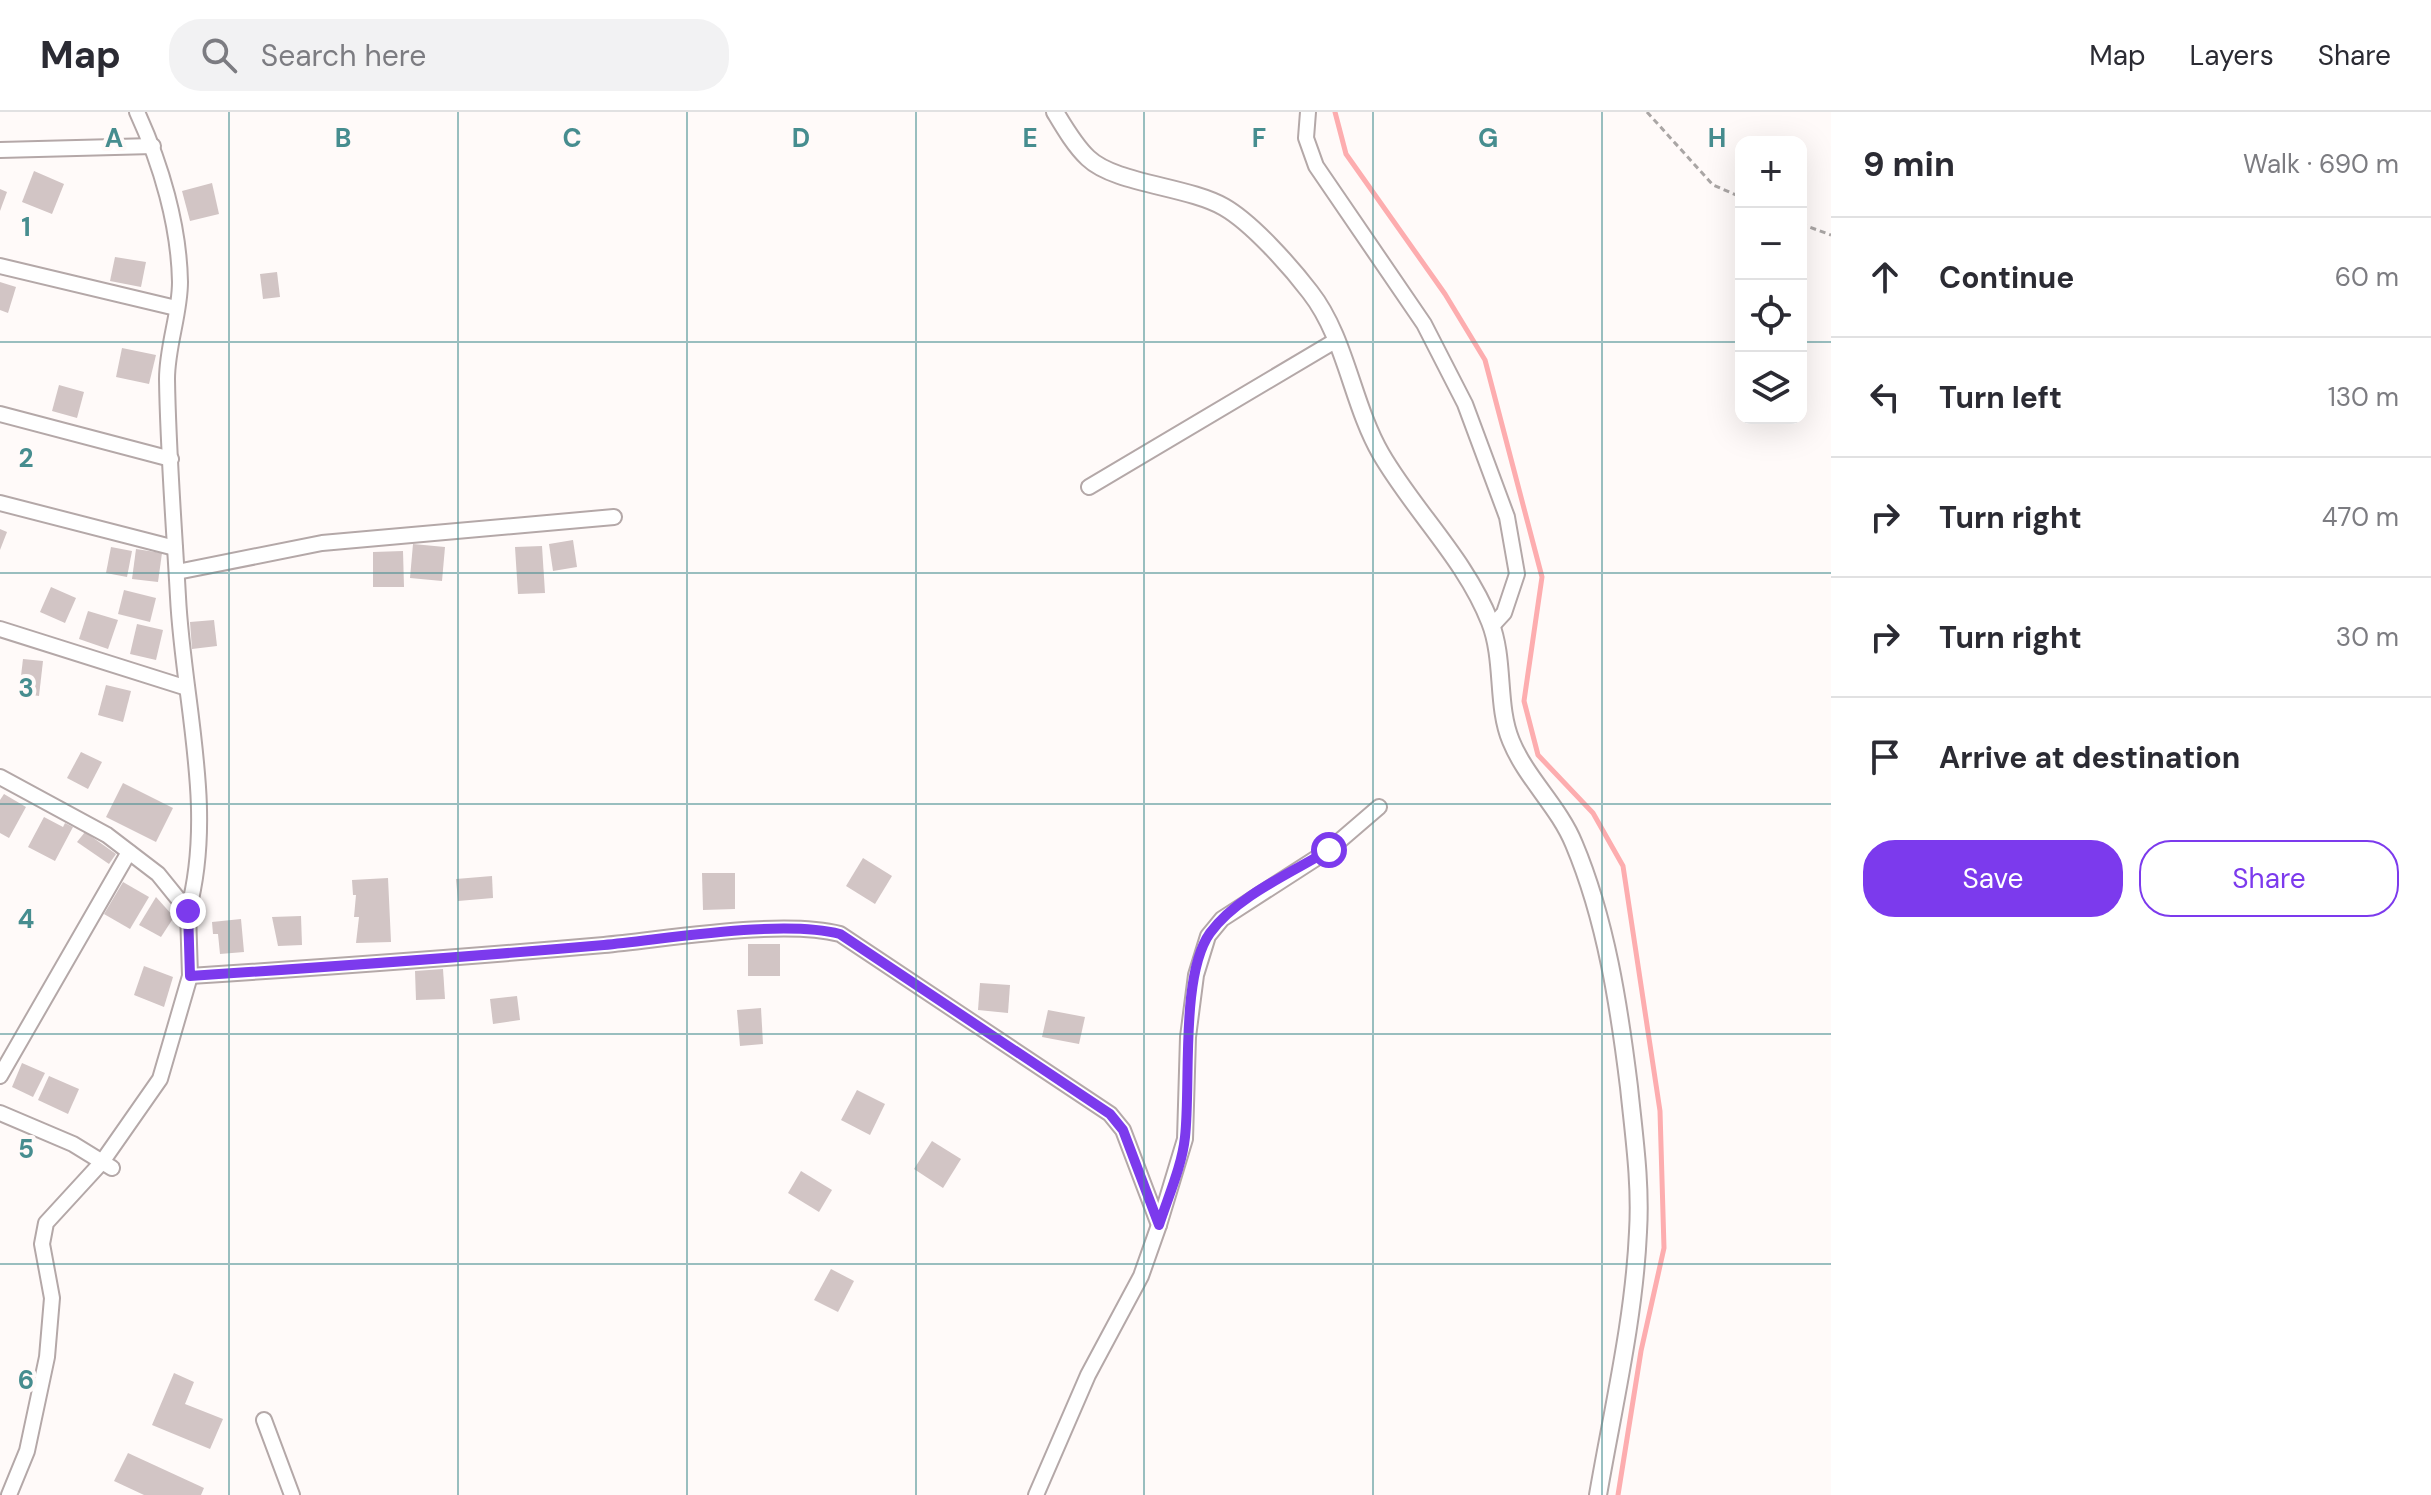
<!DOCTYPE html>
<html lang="en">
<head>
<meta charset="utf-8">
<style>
  :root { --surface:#fff; --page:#f2f2f3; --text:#2b2b33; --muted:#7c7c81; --line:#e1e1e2; --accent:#7c3aed }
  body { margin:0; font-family:"DM Sans",sans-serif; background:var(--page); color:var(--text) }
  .controls { position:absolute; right:24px; top:24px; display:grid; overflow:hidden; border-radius:16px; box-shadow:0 8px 32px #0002 }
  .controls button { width:72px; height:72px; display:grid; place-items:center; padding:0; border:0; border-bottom:2px solid var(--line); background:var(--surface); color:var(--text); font:40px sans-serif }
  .stop { position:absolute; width:24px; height:24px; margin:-18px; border:6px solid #7c3aed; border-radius:50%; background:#fff }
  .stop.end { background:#7c3aed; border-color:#fff; box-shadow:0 2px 8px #0008 }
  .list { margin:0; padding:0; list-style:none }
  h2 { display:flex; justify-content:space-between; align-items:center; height:104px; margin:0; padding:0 32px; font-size:34px }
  h2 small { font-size:26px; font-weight:400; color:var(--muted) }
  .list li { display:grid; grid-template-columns:52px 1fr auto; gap:24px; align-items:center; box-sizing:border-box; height:120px; padding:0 32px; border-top:2px solid var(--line) }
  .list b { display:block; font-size:30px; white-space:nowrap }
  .list em { font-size:26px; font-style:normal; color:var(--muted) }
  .actions { display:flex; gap:16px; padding:24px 32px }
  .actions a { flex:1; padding:18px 0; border:2px solid var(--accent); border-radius:32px; text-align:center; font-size:28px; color:var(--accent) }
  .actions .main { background:var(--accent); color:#fff }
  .icon { flex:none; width:44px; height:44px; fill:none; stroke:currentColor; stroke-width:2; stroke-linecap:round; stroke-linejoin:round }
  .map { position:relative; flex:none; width:1831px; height:1383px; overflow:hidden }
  header { display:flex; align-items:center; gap:48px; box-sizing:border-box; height:112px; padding:0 40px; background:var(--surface); border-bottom:2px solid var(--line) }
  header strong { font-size:38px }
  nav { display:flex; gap:44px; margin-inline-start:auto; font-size:28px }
  .search { width:560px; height:72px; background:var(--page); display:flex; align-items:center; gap:20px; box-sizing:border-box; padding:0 28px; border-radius:32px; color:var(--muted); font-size:30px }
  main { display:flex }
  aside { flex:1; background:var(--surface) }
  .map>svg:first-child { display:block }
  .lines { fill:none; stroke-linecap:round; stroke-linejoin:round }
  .stream { stroke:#fdadaf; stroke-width:5 }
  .building { fill:#d2c5c5 }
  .minor-casing { stroke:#b4a8a8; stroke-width:18 }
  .tertiary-casing { stroke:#b4a8a8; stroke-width:20 }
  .path { stroke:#aaa6a5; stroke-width:3; stroke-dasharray:6 4; stroke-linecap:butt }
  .minor { stroke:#fff; stroke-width:14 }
  .tertiary { stroke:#fff; stroke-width:16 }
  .route { stroke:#7c3aed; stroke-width:10 }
  .grid { fill:none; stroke:#468d8f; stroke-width:2; stroke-opacity:0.55 }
  .grid-label { font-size:26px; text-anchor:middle; font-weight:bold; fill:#468d8f; stroke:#fffaf9; stroke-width:8; stroke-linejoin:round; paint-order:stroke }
</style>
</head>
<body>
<header>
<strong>Map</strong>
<div class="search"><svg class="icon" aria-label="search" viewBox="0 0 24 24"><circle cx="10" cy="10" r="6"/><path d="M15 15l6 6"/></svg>Search here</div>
<nav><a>Map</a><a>Layers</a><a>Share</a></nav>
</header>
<main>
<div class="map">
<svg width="1831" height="1383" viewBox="0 0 1831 1383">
  <rect width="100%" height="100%" fill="#fffaf9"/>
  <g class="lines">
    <!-- stream -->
    <polyline class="stream" points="1335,0 1346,42 1445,182 1485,248 1542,465 1524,589 1538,643 1593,701 1623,754 1660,999 1664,1136 1641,1239 1618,1383"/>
  </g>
  <!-- building -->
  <g class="building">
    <polygon points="34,59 64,72 52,102 22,90"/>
    <polygon points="212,71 219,102 190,109 182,79"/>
    <polygon points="0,77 7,80 0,99"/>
    <polygon points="115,145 146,150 141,175 110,169"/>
    <polygon points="277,160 280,185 263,187 260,162"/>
    <polygon points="0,170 16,175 8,201 0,198"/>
    <polygon points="122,236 156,243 149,272 116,265"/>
    <polygon points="59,273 84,280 77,306 52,299"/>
    <polygon points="0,417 7,420 0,438"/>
    <polygon points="573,428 577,455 553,459 549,432"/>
    <polygon points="413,432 445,435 442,469 410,466"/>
    <polygon points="542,434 545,481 518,482 515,435"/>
    <polygon points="111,435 132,439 127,465 106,461"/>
    <polygon points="136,437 162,441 158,470 132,467"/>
    <polygon points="403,439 404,475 373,475 373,440"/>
    <polygon points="51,475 76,486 65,511 40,500"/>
    <polygon points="124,478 156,486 150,510 118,502"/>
    <polygon points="88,499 118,508 108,537 79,527"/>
    <polygon points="214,508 217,534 192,537 190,510"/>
    <polygon points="137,512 163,518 156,548 130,542"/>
    <polygon points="23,547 43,549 39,584 19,581"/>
    <polygon points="106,573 131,579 123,610 98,603"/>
    <polygon points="81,640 102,650 88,677 67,666"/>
    <polygon points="123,671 173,696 156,730 106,705"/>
    <polygon points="4,682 26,695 9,726 0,721 0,688"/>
    <polygon points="44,705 63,715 65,711 73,715 55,749 28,735"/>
    <polygon points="85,720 116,742 109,752 77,730"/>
    <polygon points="863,746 892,764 875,792 846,774"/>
    <polygon points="702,761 735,761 735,797 703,798"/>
    <polygon points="492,764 493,786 458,789 456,767"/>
    <polygon points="388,766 391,830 356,831 359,805 354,805 356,783 353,783 352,768"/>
    <polygon points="123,770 149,785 130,817 104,802"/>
    <polygon points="156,785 174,805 161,825 139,813"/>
    <polygon points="301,804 302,833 278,834 272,805"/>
    <polygon points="241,807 244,840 220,842 218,822 213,822 212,810"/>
    <rect x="748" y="832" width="32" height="32"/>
    <polygon points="144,854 173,865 164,895 134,883"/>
    <polygon points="443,857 445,887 416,888 415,859"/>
    <polygon points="980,871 1010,873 1008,901 978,898"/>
    <polygon points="517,884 520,908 493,912 490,887"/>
    <polygon points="761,896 763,932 740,934 737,898"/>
    <polygon points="1048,898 1085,905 1079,932 1042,925"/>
    <polygon points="22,951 45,961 33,985 12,975"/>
    <polygon points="49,964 79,977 68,1002 38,988"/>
    <polygon points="857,978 885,992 870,1023 841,1008"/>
    <polygon points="932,1029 961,1047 943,1076 914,1057"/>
    <polygon points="801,1059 832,1078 819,1100 788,1081"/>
    <polygon points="831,1157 854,1169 838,1200 814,1188"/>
    <polygon points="174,1261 194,1270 185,1292 223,1307 210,1337 152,1313"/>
    <polygon points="128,1341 204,1376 201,1383 144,1383 114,1369"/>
  </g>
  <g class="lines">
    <defs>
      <g id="minor">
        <path d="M 137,0 C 161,52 179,113 180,170 C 180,202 167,234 167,267 C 168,339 174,413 178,485 C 183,588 216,697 188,799"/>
        <polyline points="1308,0 1306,26 1316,54 1424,212 1465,292 1507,405 1517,462 1504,501 1492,514"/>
        <polyline points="0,38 153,34"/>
        <polyline points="0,154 176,196"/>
        <polyline points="0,302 171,347"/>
        <polyline points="1089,375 1335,229"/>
        <polyline points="0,391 175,436"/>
        <polyline points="177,460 322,431 614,405"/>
        <polyline points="0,517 187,576"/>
        <polyline points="0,665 107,723 158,762 188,799 190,864 160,967 102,1050 46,1111 42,1132 52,1186 47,1245 27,1339 9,1383"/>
        <path d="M 190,864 C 328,855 466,845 604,833 C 668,827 781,807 840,822 L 1110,1002 L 1123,1018 L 1159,1113"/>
        <polyline points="0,964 129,740"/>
        <polyline points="0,1001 73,1032 112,1056"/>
        <polyline points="264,1308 292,1383"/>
        <polyline points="1036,1383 1088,1263 1141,1164 1159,1113 1185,1027 1188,925 1196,863 1208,824 1222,807 1329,738 1379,695"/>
      </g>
      <path id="tertiary" d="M 1055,0 C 1064,15 1075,34 1088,46 C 1115,72 1187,74 1224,95 C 1252,111 1290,154 1310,180 C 1346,226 1352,292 1381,342 C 1414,399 1466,448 1490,510 C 1505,548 1496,593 1511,629 C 1526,666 1559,695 1574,732 C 1606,808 1619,894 1629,975 C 1634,1024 1641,1071 1638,1120 C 1634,1208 1613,1296 1598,1383"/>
    </defs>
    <!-- minor casing -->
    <use href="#minor" class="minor-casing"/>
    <!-- tertiary casing -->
    <use href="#tertiary" class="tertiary-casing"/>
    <!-- path -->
    <g class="path">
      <polyline points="1647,0 1713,73 1741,85"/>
      <polyline points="1801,112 1831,123"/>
    </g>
    <!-- minor -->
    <use href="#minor" class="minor"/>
    <!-- tertiary -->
    <use href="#tertiary" class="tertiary"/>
  </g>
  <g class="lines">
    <!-- route -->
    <path class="route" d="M 188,799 L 190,864 C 328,855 466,845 604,833 C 668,827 781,807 840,822 L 1110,1002 L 1123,1018 L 1159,1113 C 1168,1085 1182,1054 1185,1025 C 1191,974 1180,863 1210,821 C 1237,784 1291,761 1329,738"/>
  </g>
  <!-- grid -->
  <path class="grid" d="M 229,0 L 229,1383M 458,0 L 458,1383M 687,0 L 687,1383M 916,0 L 916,1383M 1144,0 L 1144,1383M 1373,0 L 1373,1383M 1602,0 L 1602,1383M 0,230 L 1741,230M 1801,230 L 1831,230M 0,461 L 1831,461M 0,692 L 1831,692M 0,922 L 1831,922M 0,1152 L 1831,1152"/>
  <g class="grid-label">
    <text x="114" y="35">A</text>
    <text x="343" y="35">B</text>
    <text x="572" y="35">C</text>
    <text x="801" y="35">D</text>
    <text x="1030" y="35">E</text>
    <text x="1259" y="35">F</text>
    <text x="1488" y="35">G</text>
    <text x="1717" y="35">H</text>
    <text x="26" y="124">1</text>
    <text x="26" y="355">2</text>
    <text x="26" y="585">3</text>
    <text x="26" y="816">4</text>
    <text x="26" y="1046">5</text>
    <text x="26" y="1277">6</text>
  </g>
</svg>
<div class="controls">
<button>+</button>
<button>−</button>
<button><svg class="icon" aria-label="locate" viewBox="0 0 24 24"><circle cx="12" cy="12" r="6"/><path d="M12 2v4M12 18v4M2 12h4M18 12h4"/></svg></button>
<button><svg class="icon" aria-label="layers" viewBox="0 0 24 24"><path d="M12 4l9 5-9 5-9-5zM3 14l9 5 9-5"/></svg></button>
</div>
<div class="stop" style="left:1329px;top:738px"></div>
<div class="stop end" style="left:188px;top:799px"></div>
</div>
<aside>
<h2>9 min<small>Walk · 690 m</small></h2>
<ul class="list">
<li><svg class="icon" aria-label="ahead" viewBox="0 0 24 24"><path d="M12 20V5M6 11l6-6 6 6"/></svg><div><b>Continue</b></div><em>60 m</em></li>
<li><svg class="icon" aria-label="left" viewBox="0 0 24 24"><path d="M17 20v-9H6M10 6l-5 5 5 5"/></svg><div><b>Turn left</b></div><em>130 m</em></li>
<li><svg class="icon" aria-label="right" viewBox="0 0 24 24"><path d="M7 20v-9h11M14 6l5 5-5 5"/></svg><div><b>Turn right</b></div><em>470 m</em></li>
<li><svg class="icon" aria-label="right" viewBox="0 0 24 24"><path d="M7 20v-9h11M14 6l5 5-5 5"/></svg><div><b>Turn right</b></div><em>30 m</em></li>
<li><svg class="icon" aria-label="arrive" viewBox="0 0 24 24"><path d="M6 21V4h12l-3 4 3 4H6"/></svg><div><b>Arrive at destination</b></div></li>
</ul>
<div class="actions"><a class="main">Save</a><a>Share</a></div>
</aside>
</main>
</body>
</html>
